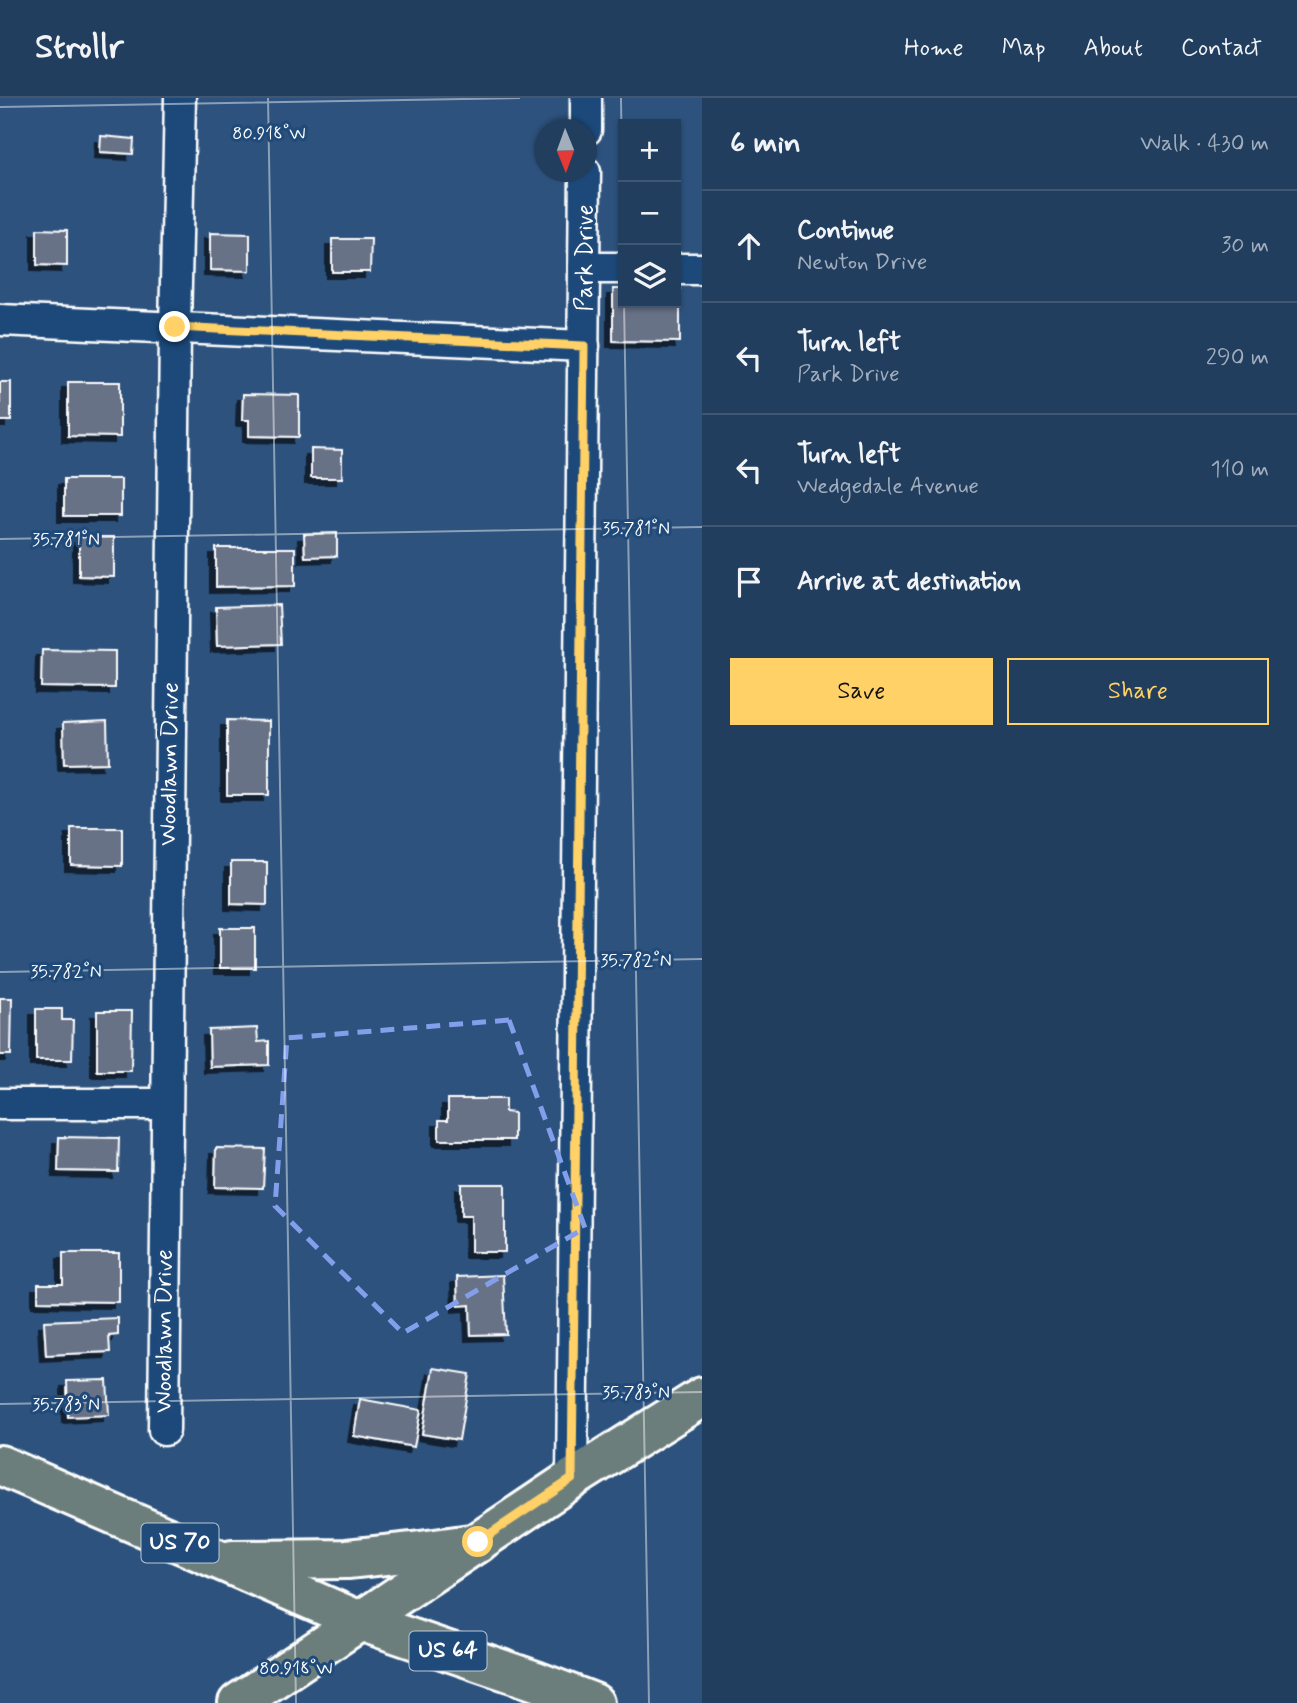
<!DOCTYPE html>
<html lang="en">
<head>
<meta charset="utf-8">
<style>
  :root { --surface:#223e5e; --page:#2e4967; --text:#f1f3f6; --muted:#a2aebc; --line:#3f5773; --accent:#ffd166 }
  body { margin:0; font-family:Mynerve,sans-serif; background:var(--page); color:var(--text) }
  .controls { position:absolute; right:21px; top:21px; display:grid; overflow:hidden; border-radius:0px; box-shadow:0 2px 5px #0004 }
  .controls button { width:63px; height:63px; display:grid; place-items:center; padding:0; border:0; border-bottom:2px solid var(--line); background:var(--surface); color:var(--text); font:35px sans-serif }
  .compass { position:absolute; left:534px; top:21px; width:63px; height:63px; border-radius:50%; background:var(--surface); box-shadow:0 2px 5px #0004; rotate:179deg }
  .stop { position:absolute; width:21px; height:21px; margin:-16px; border:5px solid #ffd166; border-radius:50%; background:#fff }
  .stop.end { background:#ffd166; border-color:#fff; box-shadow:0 2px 7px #0008 }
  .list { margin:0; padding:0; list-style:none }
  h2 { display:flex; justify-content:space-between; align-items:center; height:91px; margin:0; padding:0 28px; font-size:30px }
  h2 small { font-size:23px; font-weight:400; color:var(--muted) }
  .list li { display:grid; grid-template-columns:46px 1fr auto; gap:21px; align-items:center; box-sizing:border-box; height:112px; padding:0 28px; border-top:2px solid var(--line) }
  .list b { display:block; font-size:26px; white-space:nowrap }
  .list p { margin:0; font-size:23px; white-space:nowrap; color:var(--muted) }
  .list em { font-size:23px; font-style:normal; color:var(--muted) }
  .actions { display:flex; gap:14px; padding:21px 28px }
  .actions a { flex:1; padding:16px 0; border:2px solid var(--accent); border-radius:0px; text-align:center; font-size:24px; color:var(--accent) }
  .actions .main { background:var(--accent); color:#111 }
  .icon { flex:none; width:38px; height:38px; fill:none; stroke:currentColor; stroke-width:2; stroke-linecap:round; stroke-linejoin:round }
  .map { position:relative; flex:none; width:702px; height:1605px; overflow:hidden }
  header { display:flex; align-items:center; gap:42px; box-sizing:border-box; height:98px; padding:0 35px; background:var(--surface); border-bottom:2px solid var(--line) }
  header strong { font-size:33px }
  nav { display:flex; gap:38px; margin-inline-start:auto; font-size:24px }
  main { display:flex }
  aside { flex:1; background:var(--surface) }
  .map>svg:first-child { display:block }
  .building { fill:#677287; stroke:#fff; stroke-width:2; filter:url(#shadow) }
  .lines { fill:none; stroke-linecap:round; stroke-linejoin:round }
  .minor-casing { stroke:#fff; stroke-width:35 }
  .primary-casing { stroke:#fff; stroke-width:44 }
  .trunk-casing { stroke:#fff; stroke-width:44 }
  .minor { stroke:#1f4a7a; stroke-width:30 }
  .primary { stroke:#6c7e7c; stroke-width:38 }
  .trunk { stroke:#6c7e7c; stroke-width:38 }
  .route { stroke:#ffd166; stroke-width:9 }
  .marked { fill:none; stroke:#839eea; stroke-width:5; stroke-dasharray:14 9; stroke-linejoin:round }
  .ticks { fill:none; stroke:#fff; stroke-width:2; stroke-opacity:0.45 }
  .labels { text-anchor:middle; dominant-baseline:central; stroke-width:6; stroke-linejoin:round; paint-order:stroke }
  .shield { fill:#1f4a7a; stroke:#bcc9d7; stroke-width:2 }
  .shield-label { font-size:23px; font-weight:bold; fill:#fff }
  .street-label { font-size:24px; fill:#fff; stroke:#1f4a7a }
  .ticks-label { font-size:18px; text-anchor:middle; fill:#fff; stroke:#1f4a7a; stroke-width:6; stroke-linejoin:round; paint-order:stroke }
</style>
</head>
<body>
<header>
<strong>Strollr</strong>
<nav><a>Home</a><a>Map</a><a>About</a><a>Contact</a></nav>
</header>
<main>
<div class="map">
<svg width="702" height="1605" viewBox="0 0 702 1605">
  <defs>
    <filter id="shadow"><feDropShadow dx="-6" dy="6" stdDeviation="0" flood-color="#0009"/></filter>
  </defs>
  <rect width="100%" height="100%" fill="#2d527d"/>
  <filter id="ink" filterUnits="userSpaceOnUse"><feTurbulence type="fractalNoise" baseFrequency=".0143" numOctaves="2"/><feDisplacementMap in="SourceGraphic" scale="14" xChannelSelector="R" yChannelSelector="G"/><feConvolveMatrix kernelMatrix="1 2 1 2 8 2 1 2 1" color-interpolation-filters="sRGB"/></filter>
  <g filter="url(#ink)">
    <!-- building -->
    <g class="building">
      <polygon points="101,38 134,41 133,56 100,54"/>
      <polygon points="37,131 67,132 67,168 37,167"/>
      <polygon points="210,135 250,136 250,173 210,172"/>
      <polygon points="332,141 371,141 370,174 332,174"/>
      <polygon points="613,191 623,191 623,205 676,205 676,191 680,191 680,244 613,243"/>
      <rect x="0" y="284" width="11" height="39"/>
      <polygon points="68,284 120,284 120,339 68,338"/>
      <polygon points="243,296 299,297 299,339 249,338 249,322 242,322"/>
      <polygon points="311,351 342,352 342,380 311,380"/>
      <rect x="64" y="381" width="57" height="37"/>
      <polygon points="337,435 337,458 305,459 304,436"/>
      <polygon points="79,439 114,439 114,479 79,478"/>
      <polygon points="216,450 295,450 295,488 216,489"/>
      <polygon points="279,507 281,546 217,548 216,509"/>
      <polygon points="42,552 115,553 115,590 41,589"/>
      <polygon points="227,622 269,623 269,697 227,697"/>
      <polygon points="107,623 108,665 64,666 63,625"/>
      <polygon points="71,730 122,730 122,768 71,767"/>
      <polygon points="231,764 267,764 267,807 231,806"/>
      <rect x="220" y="830" width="35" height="40"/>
      <polygon points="0,900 12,900 11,957 0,957"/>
      <polygon points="36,911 62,911 62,922 73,922 72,962 36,962"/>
      <polygon points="97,913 132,913 131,973 97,973"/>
      <polygon points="257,930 258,944 269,943 269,967 210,969 209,932"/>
      <polygon points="448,1001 505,1001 505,1014 514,1015 514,1042 439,1042 439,1022 448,1022"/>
      <polygon points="59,1039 119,1040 118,1074 58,1073"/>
      <polygon points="216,1050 265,1051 263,1090 215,1089"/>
      <polygon points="461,1086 505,1086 505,1154 471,1154 471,1118 461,1118"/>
      <polygon points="63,1155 119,1155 119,1204 38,1203 38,1186 63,1186"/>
      <polygon points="503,1177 506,1236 471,1237 470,1207 458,1208 457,1179"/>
      <polygon points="118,1220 118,1237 109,1238 110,1254 46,1257 44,1223"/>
      <polygon points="433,1270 470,1276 459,1342 422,1336"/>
      <polygon points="107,1282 109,1317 68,1319 67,1283"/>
      <polygon points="360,1301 421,1312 414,1349 354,1338"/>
    </g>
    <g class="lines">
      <defs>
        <g id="minor">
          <polyline points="586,32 586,0"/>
          <polyline points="584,170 623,170"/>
          <polyline points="676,171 702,171"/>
          <polyline points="0,222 584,248"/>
          <polyline points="0,1006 166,1006"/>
          <polyline points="164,1332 175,230 180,0"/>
          <polyline points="572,1381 585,74"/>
        </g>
        <polyline id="primary" points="238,1605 572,1381 702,1299"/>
        <g id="trunk">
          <polyline points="0,1367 360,1523 536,1583 594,1605"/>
          <polyline points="232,1462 347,1461 413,1454 478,1445"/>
        </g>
      </defs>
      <!-- minor casing -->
      <use href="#minor" class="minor-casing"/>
      <!-- primary casing -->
      <use href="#primary" class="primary-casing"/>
      <!-- trunk casing -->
      <use href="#trunk" class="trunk-casing"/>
      <!-- minor -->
      <use href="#minor" class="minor"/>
      <!-- primary -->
      <use href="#primary" class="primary"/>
      <!-- trunk -->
      <use href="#trunk" class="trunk"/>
    </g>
  </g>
  <g class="lines" filter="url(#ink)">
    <!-- route -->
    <polyline class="route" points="175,229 584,248 572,1381 478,1444"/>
  </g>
  <!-- marked area -->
  <path class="marked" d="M 509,922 L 585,1130 L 403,1235 L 275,1108 L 287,940 Z"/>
  <!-- ticks -->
  <path class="ticks" d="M 268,0 L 296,1605M 621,0 L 623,152M 0,9 L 520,0M 624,205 L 649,1605M 0,441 L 702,429M 0,874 L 702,861M 0,1306 L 702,1294"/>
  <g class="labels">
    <!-- shield labels -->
    <g class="shield">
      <rect x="141.5" y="1425.5" width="77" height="39" rx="5"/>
      <rect x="409.5" y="1533.5" width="77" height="39" rx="5"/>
    </g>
    <g class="shield-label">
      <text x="180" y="1445">US 70</text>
      <text x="448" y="1553">US 64</text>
    </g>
    <!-- street labels -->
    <g class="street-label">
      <text transform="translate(585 160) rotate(-90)">Park Drive</text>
      <text transform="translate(170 666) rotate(-89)">Woodlawn Drive</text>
      <text transform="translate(164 1233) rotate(-90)">Woodlawn Drive</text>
    </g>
  </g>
  <g class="ticks-label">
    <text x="269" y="41">80.918°W</text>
    <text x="636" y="436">35.781°N</text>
    <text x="66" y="447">35.781°N</text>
    <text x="636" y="868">35.782°N</text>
    <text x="66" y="879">35.782°N</text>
    <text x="636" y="1300">35.783°N</text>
    <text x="66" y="1312">35.783°N</text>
    <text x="296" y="1576">80.918°W</text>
  </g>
</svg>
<div class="controls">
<button>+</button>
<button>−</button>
<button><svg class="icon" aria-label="layers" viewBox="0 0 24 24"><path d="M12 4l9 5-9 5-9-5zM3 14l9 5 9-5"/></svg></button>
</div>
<svg class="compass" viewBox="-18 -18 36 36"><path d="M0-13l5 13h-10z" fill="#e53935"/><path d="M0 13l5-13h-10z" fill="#a2aebc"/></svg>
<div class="stop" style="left:478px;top:1444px"></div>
<div class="stop end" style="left:175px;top:229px"></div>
</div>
<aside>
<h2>6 min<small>Walk · 430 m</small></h2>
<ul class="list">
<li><svg class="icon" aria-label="ahead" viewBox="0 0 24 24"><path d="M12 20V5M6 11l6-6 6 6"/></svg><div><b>Continue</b><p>Newton Drive</p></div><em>30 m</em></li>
<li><svg class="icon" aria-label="left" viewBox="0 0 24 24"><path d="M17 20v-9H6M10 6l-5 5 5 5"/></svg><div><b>Turn left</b><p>Park Drive</p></div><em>290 m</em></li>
<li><svg class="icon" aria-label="left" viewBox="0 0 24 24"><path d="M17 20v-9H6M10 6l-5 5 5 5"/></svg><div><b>Turn left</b><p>Wedgedale Avenue</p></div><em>110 m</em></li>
<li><svg class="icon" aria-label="arrive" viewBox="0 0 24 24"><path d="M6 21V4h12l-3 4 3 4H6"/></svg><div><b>Arrive at destination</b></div></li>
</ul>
<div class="actions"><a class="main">Save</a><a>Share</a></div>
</aside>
</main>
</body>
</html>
